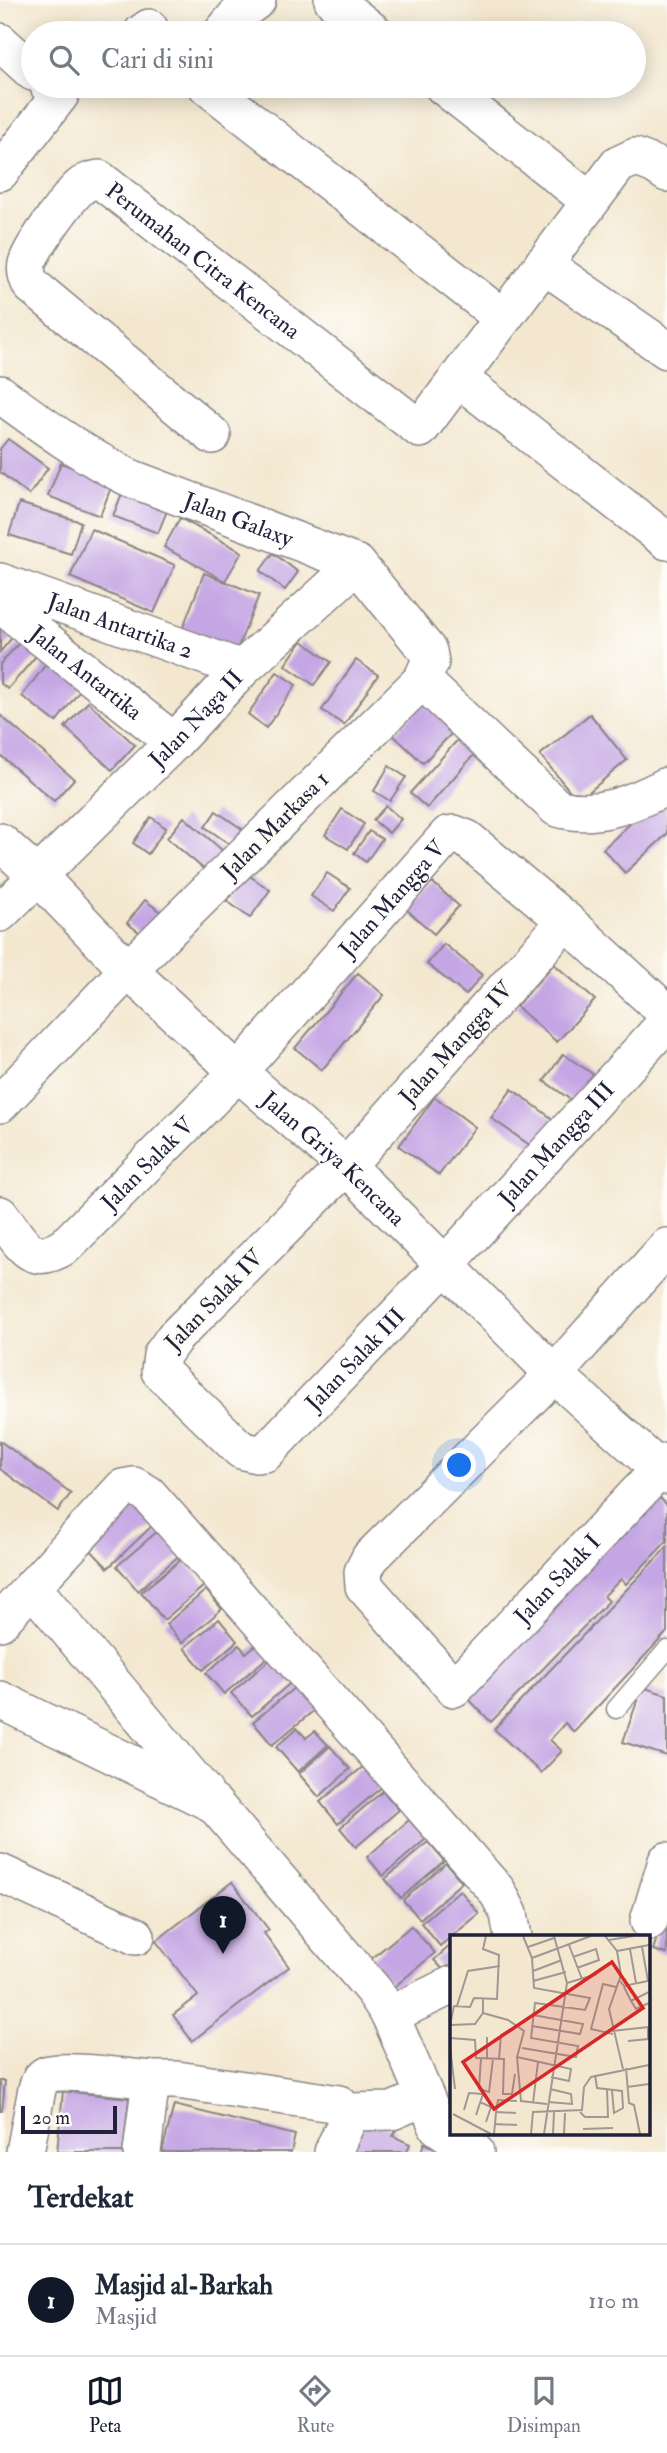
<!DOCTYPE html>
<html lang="id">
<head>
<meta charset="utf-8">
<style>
  :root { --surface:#fff; --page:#f2f2f3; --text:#1f2937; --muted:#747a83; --line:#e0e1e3; --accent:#111827 }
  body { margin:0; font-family:"IM FELL Double Pica",serif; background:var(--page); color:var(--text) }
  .scale { position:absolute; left:21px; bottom:18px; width:96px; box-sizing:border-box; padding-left:7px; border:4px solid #22223b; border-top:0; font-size:19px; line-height:24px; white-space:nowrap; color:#22223b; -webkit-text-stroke:5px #fdfcf7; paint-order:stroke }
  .you { position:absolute; left:460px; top:1466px; width:24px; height:24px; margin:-18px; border:5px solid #fff; border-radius:50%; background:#1a73e8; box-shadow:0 0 0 10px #1a73e833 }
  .badge { display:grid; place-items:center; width:46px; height:46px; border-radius:50%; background:var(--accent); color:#fff; font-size:23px; font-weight:700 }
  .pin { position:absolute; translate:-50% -58px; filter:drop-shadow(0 2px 4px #0008) }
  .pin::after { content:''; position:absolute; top:37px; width:24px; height:21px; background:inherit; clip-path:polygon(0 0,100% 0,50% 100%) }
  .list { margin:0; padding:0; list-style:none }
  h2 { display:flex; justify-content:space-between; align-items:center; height:91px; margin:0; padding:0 28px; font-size:30px }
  h2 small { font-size:23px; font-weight:400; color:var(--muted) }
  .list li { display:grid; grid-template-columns:46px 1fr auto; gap:21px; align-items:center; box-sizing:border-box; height:112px; padding:0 28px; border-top:2px solid var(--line) }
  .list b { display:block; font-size:26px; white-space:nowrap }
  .list p { margin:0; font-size:23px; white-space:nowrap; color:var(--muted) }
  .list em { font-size:23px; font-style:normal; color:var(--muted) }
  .icon { flex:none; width:38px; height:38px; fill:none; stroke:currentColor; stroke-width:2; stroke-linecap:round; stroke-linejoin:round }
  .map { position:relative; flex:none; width:667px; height:2152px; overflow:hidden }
  .search { position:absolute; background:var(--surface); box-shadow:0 4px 18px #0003; left:21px; right:21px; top:21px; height:77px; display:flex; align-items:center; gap:18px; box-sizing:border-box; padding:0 24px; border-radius:38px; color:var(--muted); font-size:26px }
  .sheet { height:203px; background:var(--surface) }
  nav { display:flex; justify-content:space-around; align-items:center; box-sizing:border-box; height:98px; border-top:2px solid var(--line); background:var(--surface); font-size:19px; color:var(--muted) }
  nav a { display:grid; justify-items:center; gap:4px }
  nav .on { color:var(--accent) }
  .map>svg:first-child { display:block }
  .building { fill:#c5a6e4 }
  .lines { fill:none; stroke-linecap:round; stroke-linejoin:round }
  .lane-casing { stroke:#8a8485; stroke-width:21 }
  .street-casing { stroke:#8a8485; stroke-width:40 }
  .lane { stroke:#fff; stroke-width:18 }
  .street { stroke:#fff; stroke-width:37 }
  .labels { text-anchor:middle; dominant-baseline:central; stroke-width:6; stroke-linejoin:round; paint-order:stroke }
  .street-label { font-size:23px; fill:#22223b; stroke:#fdfcf7 }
  .inset-road { fill:none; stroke:#9f9894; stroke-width:2 }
  .view { fill:#d62828; fill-opacity:0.15; stroke:#d62828; stroke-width:3.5 }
  .inset-edge { fill:none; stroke:#22223b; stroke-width:3.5 }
</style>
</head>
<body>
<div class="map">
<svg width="667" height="2152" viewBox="0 0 667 2152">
  <rect width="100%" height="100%" fill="#fdfcf7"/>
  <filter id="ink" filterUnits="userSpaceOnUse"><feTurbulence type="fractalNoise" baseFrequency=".0143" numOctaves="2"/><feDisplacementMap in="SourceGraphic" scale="14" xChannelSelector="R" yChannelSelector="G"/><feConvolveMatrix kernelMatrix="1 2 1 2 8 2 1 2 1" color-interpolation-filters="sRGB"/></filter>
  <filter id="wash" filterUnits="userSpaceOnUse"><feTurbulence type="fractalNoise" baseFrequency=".00686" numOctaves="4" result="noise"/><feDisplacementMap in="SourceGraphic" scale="28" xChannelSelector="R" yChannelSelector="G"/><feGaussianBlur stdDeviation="1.57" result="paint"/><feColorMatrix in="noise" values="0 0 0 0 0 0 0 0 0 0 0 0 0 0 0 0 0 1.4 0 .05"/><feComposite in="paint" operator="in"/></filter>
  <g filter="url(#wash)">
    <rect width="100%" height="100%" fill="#f3e7cf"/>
    <g id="blocks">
      <!-- building -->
      <g class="building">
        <polygon points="8,439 48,468 29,495 0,472 0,449"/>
        <polygon points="61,463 113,482 100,516 48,496"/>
        <polygon points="125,486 170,503 158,533 113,516"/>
        <polygon points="19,503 81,522 71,554 9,535"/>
        <polygon points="180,518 242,552 225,581 164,547"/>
        <polygon points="91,529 175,565 154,613 70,577"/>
        <polygon points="273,553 298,572 285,590 260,571"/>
        <polygon points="204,573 259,595 236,652 182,630"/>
        <polygon points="0,623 17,632 0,652"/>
        <polygon points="302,641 331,662 314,685 285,665"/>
        <polygon points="20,642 36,656 8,689 0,683 0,664"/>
        <polygon points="50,659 84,685 56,722 22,696"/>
        <polygon points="356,660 378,675 344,725 322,710"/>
        <polygon points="277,672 296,685 266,728 248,714"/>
        <polygon points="88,702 135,745 112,770 65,727"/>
        <polygon points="425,702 455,730 423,763 393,735"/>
        <polygon points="590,714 627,760 578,801 540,755"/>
        <polygon points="0,715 74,779 54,801 0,755"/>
        <polygon points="462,735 479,749 427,808 410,793"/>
        <polygon points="389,766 406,777 390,801 374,791"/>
        <polygon points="665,791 667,834 625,873 603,849"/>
        <polygon points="386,806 401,819 389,833 373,820"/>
        <polygon points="342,809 364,824 348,849 325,835"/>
        <polygon points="216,811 242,829 231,845 205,827"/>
        <polygon points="151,817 166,828 148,854 133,843"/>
        <polygon points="184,817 223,851 206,871 167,838"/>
        <polygon points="369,831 382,839 366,862 354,853"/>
        <polygon points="327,873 350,888 334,911 311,896"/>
        <polygon points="247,874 270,890 250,918 227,901"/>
        <polygon points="432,882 459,906 434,934 406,909"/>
        <polygon points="145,900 168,918 151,941 127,923"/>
        <polygon points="444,944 482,975 466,995 427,964"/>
        <polygon points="554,964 595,1000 557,1042 516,1006"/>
        <polygon points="358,973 384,995 322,1070 295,1048"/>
        <polygon points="563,1054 596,1076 577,1104 544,1081"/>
        <polygon points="512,1089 554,1120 534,1148 491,1118"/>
        <polygon points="435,1097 475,1127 439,1175 399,1146"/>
        <polygon points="0,1441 71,1493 58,1511 0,1469"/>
        <polygon points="657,1495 667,1505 667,1541 626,1584 621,1579 604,1596 609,1601 491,1722 458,1688"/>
        <polygon points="127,1496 154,1524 108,1568 81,1540"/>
        <polygon points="159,1530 180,1555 138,1591 117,1566"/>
        <polygon points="667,1547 667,1632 574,1732 565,1723 550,1740 562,1751 541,1773 494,1729"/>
        <polygon points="183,1558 205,1585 164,1620 141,1592"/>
        <polygon points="206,1590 222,1609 182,1643 166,1624"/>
        <polygon points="219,1619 237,1641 203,1670 184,1648"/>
        <polygon points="257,1644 268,1657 224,1694 206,1673 239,1645 246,1653"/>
        <polygon points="274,1656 295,1679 252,1716 231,1693"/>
        <polygon points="300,1683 318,1707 272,1745 253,1722"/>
        <polygon points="642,1687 667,1695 667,1756 623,1742"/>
        <polygon points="297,1728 306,1738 315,1731 328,1745 298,1772 276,1747"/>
        <polygon points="330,1746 350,1769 319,1797 299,1774"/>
        <polygon points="364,1766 382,1787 338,1824 320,1802"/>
        <polygon points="383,1791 399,1810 356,1847 340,1828"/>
        <polygon points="409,1820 426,1839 383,1876 367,1857"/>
        <polygon points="428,1842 444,1861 401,1898 385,1879"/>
        <polygon points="446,1863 462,1882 420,1919 403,1900"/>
        <polygon points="232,1882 269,1930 264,1933 289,1967 192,2041 173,2015 198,1996 156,1941"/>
        <polygon points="460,1890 479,1914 440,1946 421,1923"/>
        <polygon points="666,1910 667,1910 667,1954 653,1950"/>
        <polygon points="411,1926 435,1953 394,1987 371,1959"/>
        <polygon points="452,1944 452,1979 434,1960"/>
        <polygon points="0,2081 5,2081 2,2111 0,2111"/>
        <polygon points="63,2091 129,2098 123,2152 57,2152"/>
        <polygon points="174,2105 295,2135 291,2152 162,2152"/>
        <polygon points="357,2114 396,2131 393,2136 410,2144 407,2152 340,2152"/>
        <polygon points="424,2143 444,2152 421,2152"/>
      </g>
    </g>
  </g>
  <g filter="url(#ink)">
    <use href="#blocks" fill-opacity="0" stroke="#8a8485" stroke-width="2"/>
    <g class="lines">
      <defs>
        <polyline id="lane" points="616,1709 667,1650"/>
        <g id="street">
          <polyline points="333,0 375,33"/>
          <polyline points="142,33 149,28"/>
          <polyline points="222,33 237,15 257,0"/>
          <polyline points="0,42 33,72"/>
          <polyline points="207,86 503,318"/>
          <polyline points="443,86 590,201"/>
          <polyline points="0,172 60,95 49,86"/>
          <polyline points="543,264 667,350"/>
          <polyline points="458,378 667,541"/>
          <path id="s1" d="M 0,394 C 42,425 83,455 130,478 L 357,564 L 428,651 L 430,662 L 422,680 L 128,970 L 0,1104"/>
          <path id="s2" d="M 212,435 L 31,285 C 28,279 25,272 27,264 C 29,251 68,198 79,188 C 85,182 91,181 99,179 L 420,429 L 618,165 L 635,157 L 655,165 L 667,173"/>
          <path id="s3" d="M 0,582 L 242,669"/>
          <path id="s4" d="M 0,604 L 174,742"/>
          <path d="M 422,680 L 557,808 C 596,819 632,804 667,786"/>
          <path id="s5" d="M 0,842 L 39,877 L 128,970 L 238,1072 L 346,1166 L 554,1374 L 667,1476"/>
          <path id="s6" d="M 0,913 L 174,742 L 242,669 L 357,564"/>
          <path id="s7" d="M 566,921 L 346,1166 L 174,1338 L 162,1355 L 160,1371 L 241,1450 L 257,1454 L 265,1453 L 445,1265 L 667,1022"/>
          <path id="s8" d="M 0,1215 C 21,1241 29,1269 65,1246 L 238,1072 L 448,835 L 454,834 L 467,839 L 566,921 L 667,1013"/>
          <path id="s9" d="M 667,1247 L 554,1374 L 370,1558 L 363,1572 L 364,1586 L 454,1688 L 667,1462"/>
          <polyline points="32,1587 204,1792"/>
          <polyline points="0,1622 123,1488 134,1486 148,1494 497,1891 509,1914 513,1937"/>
          <polyline points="0,1700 214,1804 374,1991 390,2015 438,2127 475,2152"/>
          <polyline points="0,1873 136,1936"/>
          <polyline points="649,1921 667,1861"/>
          <polyline points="390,2015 452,1985"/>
          <path d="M 25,2152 L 37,2089 C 39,2084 40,2078 46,2075 C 59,2068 132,2078 151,2080"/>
          <polyline points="142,2152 151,2080 177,2080 339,2104"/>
          <polyline points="333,2152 351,2112 392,2111 425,2097"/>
        </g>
      </defs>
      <!-- lane casing -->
      <use href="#lane" class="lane-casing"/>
      <!-- street casing -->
      <use href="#street" class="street-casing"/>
      <!-- lane -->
      <use href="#lane" class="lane"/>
      <!-- street -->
      <use href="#street" class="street"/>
    </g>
  </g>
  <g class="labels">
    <!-- street labels -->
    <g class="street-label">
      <text stroke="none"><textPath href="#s2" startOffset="504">Perumahan Citra Kencana</textPath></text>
      <text stroke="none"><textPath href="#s1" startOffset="271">Jalan Galaxy</textPath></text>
      <text stroke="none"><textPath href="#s3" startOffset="128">Jalan Antartika 2</textPath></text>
      <text stroke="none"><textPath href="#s4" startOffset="110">Jalan Antartika</textPath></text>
      <text stroke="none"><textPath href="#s6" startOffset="276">Jalan Naga II</textPath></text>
      <text transform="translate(275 825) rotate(-45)">Jalan Markasa 1</text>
      <text stroke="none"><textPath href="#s8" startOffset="562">Jalan Mangga V</textPath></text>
      <text transform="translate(456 1043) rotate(-48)">Jalan Mangga IV</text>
      <text stroke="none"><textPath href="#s7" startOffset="1172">Jalan Mangga III</textPath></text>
      <text stroke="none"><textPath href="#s5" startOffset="460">Jalan Griya Kencana</textPath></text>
      <text stroke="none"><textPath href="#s8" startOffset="201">Jalan Salak V</textPath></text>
      <text transform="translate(214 1300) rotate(-46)">Jalan Salak IV</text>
      <text stroke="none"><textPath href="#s7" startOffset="877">Jalan Salak III</textPath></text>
      <text stroke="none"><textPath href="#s9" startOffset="746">Jalan Salak I</textPath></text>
    </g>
  </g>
  <!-- overview -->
  <g transform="translate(450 1935)">
    <rect width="200" height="200" fill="#f3e7cf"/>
    <path class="inset-road" d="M 155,1 L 167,16 L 171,40 L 159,74 L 173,134M 159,5 L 183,1M 119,10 L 132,44M 78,12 L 104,3M 180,14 L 186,48M 167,16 L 199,10M 123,22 L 146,14 L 149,25 L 127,33M 82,23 L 141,1M 83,36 L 112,25M 83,46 L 116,37M 170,46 L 174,51 L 198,46 L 192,12M 117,48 L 147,39M 174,52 L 181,66 L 199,57M 181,66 L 186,74 L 199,68M 7,71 L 18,36 L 50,31M 33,78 L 58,85 L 74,96 L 67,122 L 71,166 L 97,169M 0,90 L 4,71 L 20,72 L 24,63 L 47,64 L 49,20 L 33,14 L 36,1M 0,90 L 25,89 L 33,78 L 33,64M 82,91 L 130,99 L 133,89 L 83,80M 162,96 L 199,92M 163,99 L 141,94 L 153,49 L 166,52M 0,103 L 25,105 L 26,123 L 54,124 L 53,159 L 62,159 L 65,139M 178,106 L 198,104 L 198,92M 0,112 L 5,154M 72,113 L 126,122 L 128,111 L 81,103 L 85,68 L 135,75 L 140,63 L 84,53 L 82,23 L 73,1M 67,122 L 121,134 L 119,146 L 101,142M 31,123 L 29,154 L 39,157 L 43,124M 37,124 L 37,102M 49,124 L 51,100 L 63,93M 176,133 L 179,168 L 184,170 L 190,199M 145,140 L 147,153 L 172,156 L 173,173 L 164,178 L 162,156M 177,152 L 199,149M 30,167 L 41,172 L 36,187M 98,167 L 122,169 L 121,159 L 100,154M 83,168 L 88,127M 14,175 L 19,158 L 33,159M 46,177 L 48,165 L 67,166M 130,177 L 135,182 L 158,182 L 157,154M 3,179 L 41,199M 26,180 L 34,156M 45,189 L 46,177 L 66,178M 133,194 L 163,193M 44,199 L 45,189 L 67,190M 81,199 L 83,177 L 132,175 L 134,152 L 141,142 L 199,130M 94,199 L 117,48 L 104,1M 103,199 L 104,177M 114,199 L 115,178"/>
    <path class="view" d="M 162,27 L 193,73 L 44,174 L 13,127 Z"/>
    <rect width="200" height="200" class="inset-edge"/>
  </g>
</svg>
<div class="scale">20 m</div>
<div class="you"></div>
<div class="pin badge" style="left:223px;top:1954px">1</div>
<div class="search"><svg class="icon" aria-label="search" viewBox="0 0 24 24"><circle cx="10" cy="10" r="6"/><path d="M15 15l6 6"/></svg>Cari di sini</div>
</div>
<section class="sheet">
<h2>Terdekat<small></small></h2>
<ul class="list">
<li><span class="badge">1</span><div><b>Masjid al-Barkah</b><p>Masjid</p></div><em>110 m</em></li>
</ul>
</section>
<nav>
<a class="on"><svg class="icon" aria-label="map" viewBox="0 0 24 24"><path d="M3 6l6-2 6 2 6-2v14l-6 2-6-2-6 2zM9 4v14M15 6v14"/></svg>Peta</a>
<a><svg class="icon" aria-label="directions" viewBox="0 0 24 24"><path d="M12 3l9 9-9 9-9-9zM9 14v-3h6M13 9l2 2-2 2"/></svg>Rute</a>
<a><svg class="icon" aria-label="saved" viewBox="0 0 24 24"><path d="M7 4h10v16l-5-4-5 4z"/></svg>Disimpan</a>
</nav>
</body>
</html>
